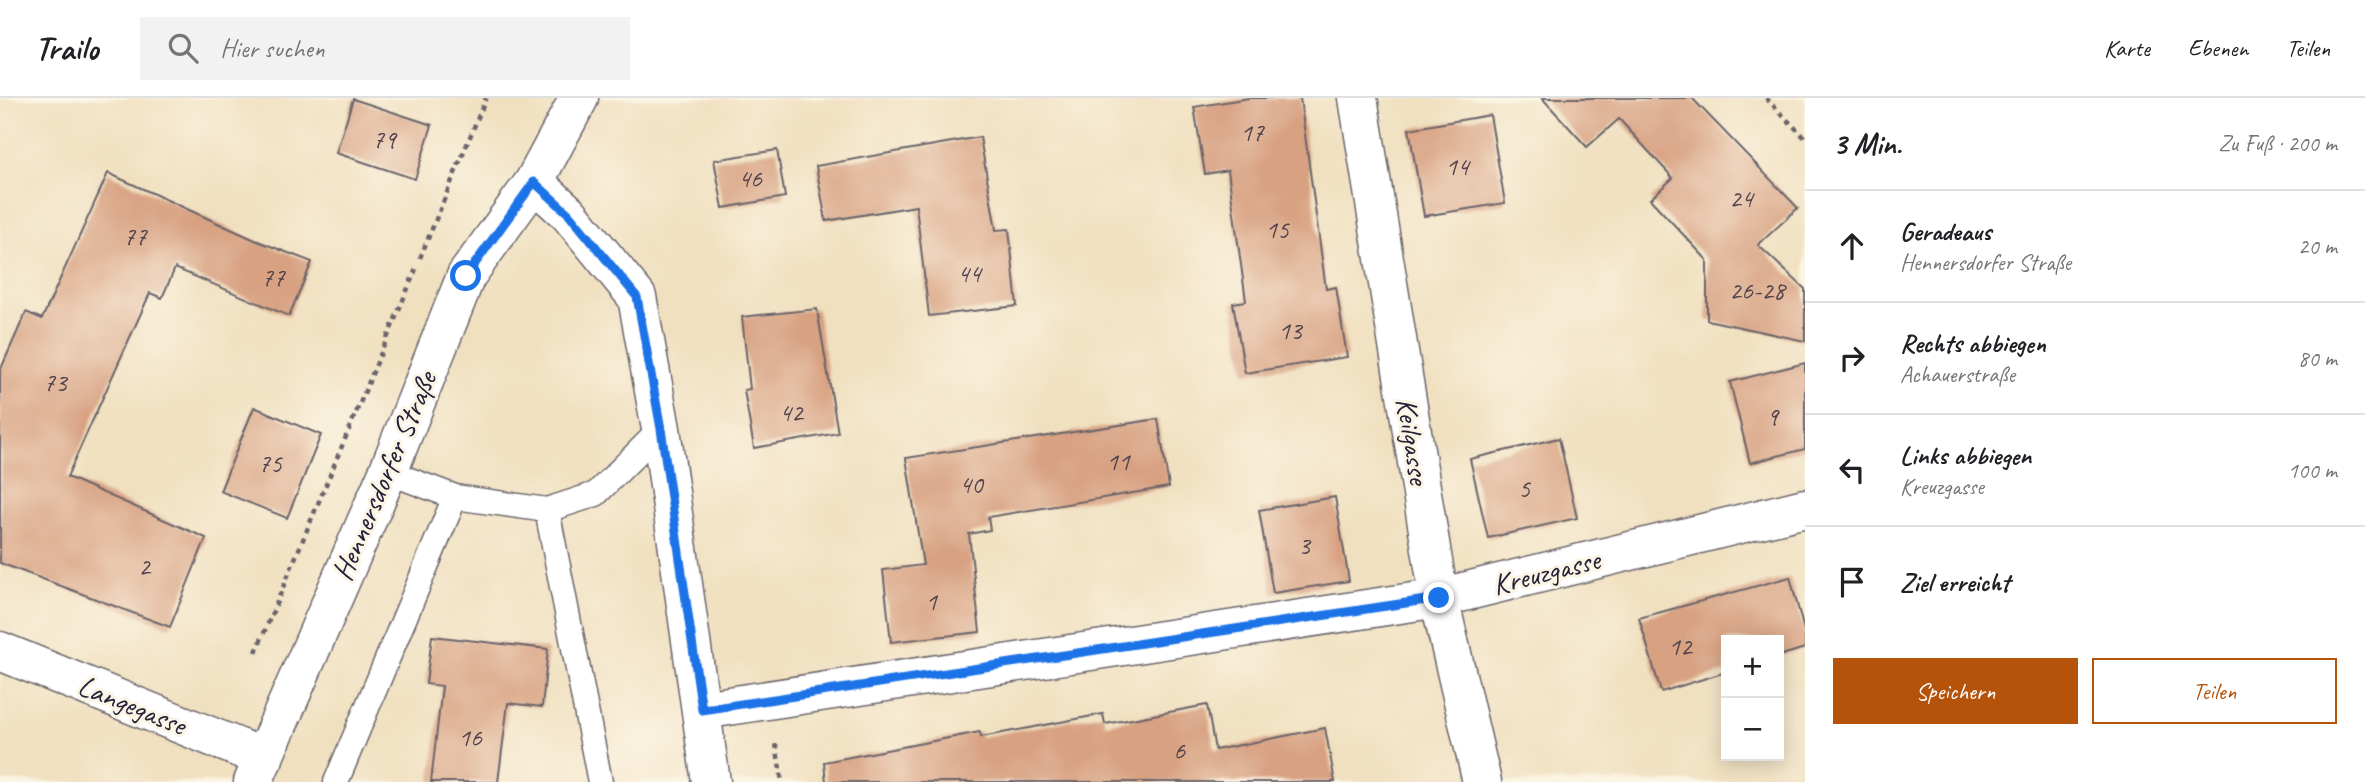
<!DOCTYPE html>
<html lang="de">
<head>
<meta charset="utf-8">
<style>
  :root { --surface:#fff; --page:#f2f2f2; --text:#202124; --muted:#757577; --line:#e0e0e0; --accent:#b45309 }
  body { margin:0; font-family:Caveat,sans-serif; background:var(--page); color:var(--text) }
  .controls { position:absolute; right:21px; bottom:21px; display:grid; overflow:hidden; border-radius:0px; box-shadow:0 4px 18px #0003 }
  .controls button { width:63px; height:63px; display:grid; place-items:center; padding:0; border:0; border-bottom:2px solid var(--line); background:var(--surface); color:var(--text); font:35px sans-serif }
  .stop { position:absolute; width:21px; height:21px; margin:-16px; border:5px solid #1a73e8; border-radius:50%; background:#fff }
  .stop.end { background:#1a73e8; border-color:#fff; box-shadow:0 2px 7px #0008 }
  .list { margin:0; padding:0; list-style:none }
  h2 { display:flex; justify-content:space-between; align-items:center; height:91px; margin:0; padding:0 28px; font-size:30px }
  h2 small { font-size:23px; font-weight:400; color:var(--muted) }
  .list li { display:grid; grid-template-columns:46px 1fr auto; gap:21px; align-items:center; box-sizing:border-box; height:112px; padding:0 28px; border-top:2px solid var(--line) }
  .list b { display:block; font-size:26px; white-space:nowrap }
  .list p { margin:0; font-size:23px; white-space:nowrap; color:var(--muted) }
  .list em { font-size:23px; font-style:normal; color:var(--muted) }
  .actions { display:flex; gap:14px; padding:21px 28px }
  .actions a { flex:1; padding:16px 0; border:2px solid var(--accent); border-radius:0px; text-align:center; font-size:24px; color:var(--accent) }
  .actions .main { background:var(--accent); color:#fff }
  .icon { flex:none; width:38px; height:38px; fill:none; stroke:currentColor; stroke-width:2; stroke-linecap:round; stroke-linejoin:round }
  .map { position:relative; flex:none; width:1805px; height:684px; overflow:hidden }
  header { display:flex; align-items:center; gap:42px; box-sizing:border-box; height:98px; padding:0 35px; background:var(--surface); border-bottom:2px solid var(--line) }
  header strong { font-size:33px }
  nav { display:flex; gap:38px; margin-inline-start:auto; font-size:24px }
  .search { width:490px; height:63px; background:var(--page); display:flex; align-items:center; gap:18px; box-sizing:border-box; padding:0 24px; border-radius:0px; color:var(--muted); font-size:26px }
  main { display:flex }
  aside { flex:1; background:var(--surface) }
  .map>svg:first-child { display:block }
  .building { fill:#d8a181 }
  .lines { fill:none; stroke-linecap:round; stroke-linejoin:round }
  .lane-casing { stroke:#6a646a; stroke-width:27 }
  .street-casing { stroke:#6a646a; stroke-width:41 }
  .secondary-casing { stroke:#6a646a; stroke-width:41 }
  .path { stroke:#6a646a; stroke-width:4.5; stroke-dasharray:5 5; stroke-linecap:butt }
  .lane { stroke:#fff; stroke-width:24 }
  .street { stroke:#fff; stroke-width:38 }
  .secondary { stroke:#fff; stroke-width:38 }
  .route { stroke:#1a73e8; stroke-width:9 }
  .labels { text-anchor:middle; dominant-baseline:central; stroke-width:6; stroke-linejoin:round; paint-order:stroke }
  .number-label { font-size:26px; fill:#50424c }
  .street-label { font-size:30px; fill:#22223b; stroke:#fcf5e5 }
</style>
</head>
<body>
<header>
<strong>Trailo</strong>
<div class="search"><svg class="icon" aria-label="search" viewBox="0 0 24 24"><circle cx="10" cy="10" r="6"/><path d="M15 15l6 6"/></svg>Hier suchen</div>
<nav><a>Karte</a><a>Ebenen</a><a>Teilen</a></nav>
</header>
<main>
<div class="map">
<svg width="1805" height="684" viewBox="0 0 1805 684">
  <rect width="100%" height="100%" fill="#fcf5e5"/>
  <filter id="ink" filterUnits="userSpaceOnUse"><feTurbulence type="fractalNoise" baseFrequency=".0143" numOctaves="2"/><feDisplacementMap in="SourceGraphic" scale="14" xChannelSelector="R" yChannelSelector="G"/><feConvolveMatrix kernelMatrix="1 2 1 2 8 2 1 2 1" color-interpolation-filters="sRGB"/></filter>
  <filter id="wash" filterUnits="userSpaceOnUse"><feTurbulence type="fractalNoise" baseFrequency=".00686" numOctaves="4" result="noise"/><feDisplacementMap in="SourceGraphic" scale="28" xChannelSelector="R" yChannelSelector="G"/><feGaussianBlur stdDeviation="1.57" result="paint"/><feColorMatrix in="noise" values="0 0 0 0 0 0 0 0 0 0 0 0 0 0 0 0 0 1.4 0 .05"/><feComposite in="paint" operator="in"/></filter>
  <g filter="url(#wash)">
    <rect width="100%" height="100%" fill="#f0e0c0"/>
    <g id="blocks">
      <!-- building -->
      <g class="building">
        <polygon points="1249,0 1300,0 1326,191 1336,189 1347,259 1245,275 1233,205 1246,203 1228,72 1205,76 1194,9"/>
        <polygon points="1542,0 1692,0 1798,110 1758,147 1805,191 1805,243 1707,222 1707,162 1650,101 1673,80 1619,21 1587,49"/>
        <polygon points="353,1 432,27 415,81 336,55"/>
        <polygon points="1490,17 1505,105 1424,118 1409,31"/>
        <polygon points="980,39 996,132 1009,131 1017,208 929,218 916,108 826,123 816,68"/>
        <polygon points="777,52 785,99 723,110 714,62"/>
        <polygon points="108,75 255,142 312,164 289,218 175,170 162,200 150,195 67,379 206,440 170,529 0,465 0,273 26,214 42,221"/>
        <polygon points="817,211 838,335 754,350 744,292 750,291 742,219"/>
        <polygon points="1805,265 1805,351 1750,365 1730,284"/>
        <polygon points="254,309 321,337 287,420 220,393"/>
        <polygon points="1158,321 1169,389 988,419 990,432 969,436 980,534 891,544 883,472 923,467 906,360"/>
        <polygon points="1559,340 1577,420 1488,440 1470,361"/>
        <polygon points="1335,399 1349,483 1273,495 1259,412"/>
        <polygon points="1790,479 1805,536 1805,550 1779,558 1779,542 1726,542 1726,574 1661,594 1639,520"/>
        <polygon points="432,538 548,551 542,609 508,605 498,684 431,684 442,588 426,586"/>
        <polygon points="1207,607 1215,652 1325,630 1335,684 826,684 824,664 980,634 981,639 1103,616 1105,626"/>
      </g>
    </g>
  </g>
  <g filter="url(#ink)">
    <use href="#blocks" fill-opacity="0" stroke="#6a646a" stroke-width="2"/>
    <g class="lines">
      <defs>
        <g id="lane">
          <polyline points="388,374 455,399 547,412 596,396 661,331"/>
          <polyline points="547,412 600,684"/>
          <polyline points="336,684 455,399"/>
        </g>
        <g id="street">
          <polyline points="1358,0 1439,500 1482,684"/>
          <polyline points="0,553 264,660"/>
          <polyline points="702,612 1439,500 1805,410"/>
        </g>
        <g id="secondary">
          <polyline points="534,84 569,116 637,199 661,331 711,684"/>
          <polyline points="253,684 388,374 466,178 534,84 579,0"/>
        </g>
      </defs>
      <!-- lane casing -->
      <use href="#lane" class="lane-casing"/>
      <!-- street casing -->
      <use href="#street" class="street-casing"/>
      <!-- secondary casing -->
      <use href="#secondary" class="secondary-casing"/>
      <!-- path -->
      <g class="path">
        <polyline points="1766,0 1805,40"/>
        <polyline points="420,160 486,0"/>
        <polyline points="256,554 416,171"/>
        <polyline points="776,646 782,684"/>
      </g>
      <!-- lane -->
      <use href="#lane" class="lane"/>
      <!-- street -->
      <use href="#street" class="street"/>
      <!-- secondary -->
      <use href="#secondary" class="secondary"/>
    </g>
  </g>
  <g class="lines" filter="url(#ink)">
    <!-- route -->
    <polyline class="route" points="466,178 534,84 569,116 637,199 661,331 702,612 1439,500"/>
  </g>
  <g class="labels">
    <!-- number labels -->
    <g class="number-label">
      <text x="1252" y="34">17</text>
      <text x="384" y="41">79</text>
      <text x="1457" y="68">14</text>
      <text x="750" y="80">46</text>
      <text x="1741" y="100">24</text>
      <text x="1277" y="131">15</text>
      <text x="135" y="138">77</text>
      <text x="969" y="175">44</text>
      <text x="273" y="179">77</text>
      <text x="1757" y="192">26-28</text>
      <text x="1290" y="232">13</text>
      <text x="55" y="284">73</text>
      <text x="791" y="314">42</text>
      <text x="1772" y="318">9</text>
      <text x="1118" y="363">11</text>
      <text x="270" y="365">75</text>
      <text x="971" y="386">40</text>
      <text x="1524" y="390">5</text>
      <text x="1304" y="447">3</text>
      <text x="144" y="468">2</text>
      <text x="931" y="503">1</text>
      <text x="1680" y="548">12</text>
      <text x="470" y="639">16</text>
      <text x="1179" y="652">6</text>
    </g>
    <!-- street labels -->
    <g class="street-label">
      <text transform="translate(1413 343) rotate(81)">Keilgasse</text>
      <text transform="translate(384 378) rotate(-67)">Hennersdorfer Straße</text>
      <text transform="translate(1546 474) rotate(-14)">Kreuzgasse</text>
      <text transform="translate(132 607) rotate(22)">Langegasse</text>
    </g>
  </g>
</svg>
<div class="controls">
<button>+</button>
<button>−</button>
</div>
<div class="stop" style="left:466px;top:178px"></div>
<div class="stop end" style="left:1439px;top:500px"></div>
</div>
<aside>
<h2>3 Min.<small>Zu Fuß · 200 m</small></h2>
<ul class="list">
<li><svg class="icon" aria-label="ahead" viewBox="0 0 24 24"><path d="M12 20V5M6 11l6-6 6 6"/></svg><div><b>Geradeaus</b><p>Hennersdorfer Straße</p></div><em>20 m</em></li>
<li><svg class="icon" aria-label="right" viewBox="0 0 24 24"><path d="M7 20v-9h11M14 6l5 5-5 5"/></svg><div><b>Rechts abbiegen</b><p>Achauerstraße</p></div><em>80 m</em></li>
<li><svg class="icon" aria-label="left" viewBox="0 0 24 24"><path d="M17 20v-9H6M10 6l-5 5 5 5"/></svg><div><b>Links abbiegen</b><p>Kreuzgasse</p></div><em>100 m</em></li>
<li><svg class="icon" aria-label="arrive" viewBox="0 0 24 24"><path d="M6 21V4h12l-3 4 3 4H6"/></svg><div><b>Ziel erreicht</b></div></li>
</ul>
<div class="actions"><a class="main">Speichern</a><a>Teilen</a></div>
</aside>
</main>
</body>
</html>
